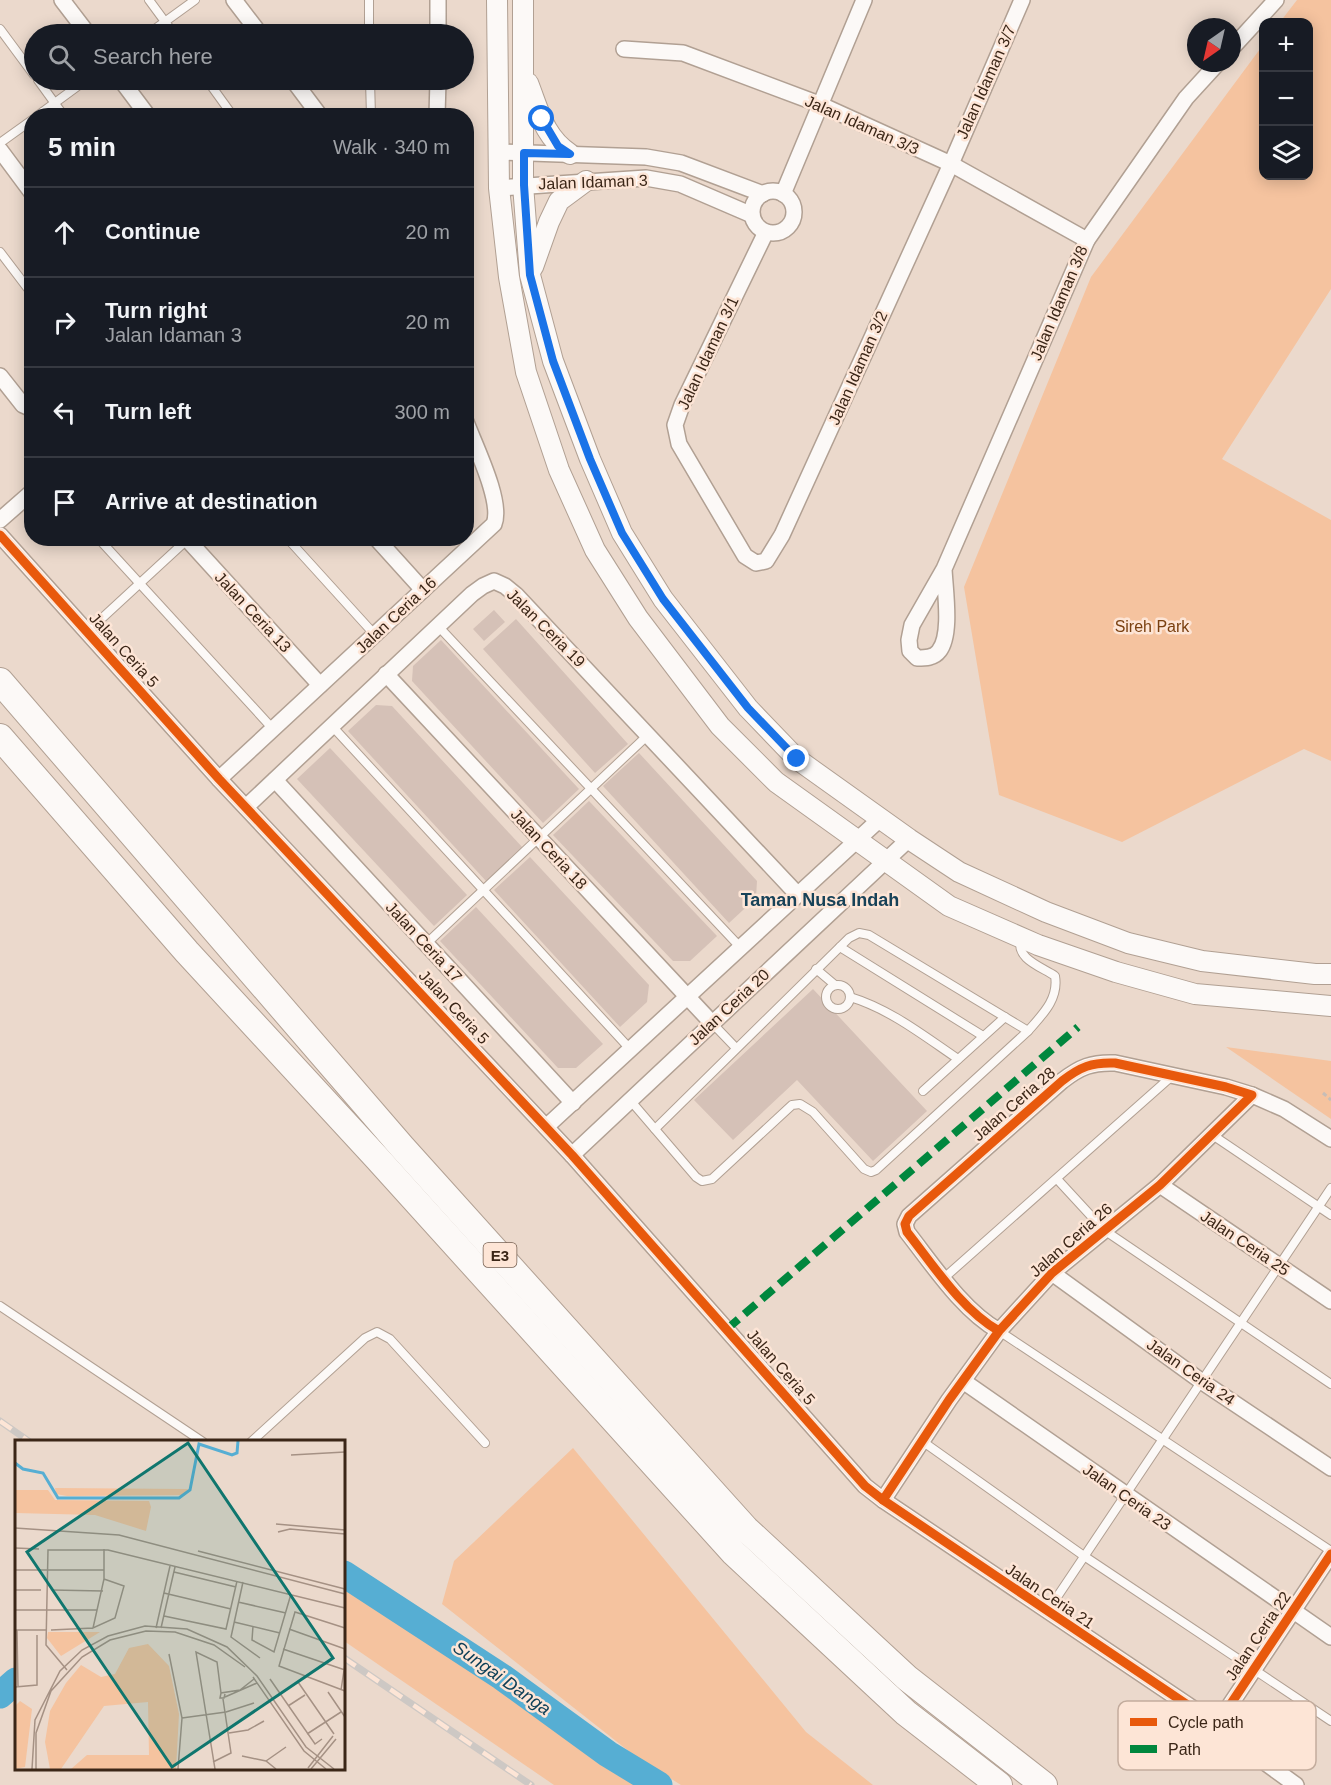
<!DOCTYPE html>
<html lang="en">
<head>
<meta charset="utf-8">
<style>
  :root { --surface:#171b24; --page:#242831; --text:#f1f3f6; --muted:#9ea1a6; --line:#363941 }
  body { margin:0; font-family:Arial,sans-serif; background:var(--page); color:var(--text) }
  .controls { position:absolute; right:18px; top:18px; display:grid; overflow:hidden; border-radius:12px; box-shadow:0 3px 15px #0003 }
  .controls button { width:54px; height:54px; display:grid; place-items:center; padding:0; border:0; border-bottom:2px solid var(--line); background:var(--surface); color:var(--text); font:30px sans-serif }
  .compass { position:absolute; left:1187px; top:18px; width:54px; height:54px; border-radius:50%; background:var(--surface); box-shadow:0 3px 15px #0003; rotate:214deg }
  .stop { position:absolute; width:18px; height:18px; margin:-14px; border:4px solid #1a73e8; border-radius:50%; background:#fff }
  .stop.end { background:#1a73e8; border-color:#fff; box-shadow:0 2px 6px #0008 }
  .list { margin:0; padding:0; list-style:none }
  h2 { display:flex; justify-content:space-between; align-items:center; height:78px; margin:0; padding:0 24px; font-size:26px }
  h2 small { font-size:20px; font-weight:400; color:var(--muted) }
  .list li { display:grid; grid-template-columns:39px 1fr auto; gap:18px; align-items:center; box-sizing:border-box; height:90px; padding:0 24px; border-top:2px solid var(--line) }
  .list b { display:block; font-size:22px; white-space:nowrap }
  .list p { margin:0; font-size:20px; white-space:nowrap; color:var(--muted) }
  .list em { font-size:20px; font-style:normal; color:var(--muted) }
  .icon { flex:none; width:33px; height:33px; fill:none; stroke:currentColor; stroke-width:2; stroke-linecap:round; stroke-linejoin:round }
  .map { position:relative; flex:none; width:1331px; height:1785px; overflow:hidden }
  .search { position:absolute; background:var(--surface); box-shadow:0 3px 15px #0003; left:24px; top:24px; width:450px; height:66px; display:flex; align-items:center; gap:15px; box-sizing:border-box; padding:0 21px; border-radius:33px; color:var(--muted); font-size:22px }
  .panel { position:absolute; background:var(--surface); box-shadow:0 3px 15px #0003; left:24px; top:108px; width:450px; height:438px; border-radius:24px }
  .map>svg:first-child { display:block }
  .green { fill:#f5c39f }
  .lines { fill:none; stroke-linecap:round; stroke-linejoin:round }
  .river { stroke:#56aed3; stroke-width:27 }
  .building { fill:#d5c1b7 }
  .service-casing { stroke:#b1a093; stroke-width:10 }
  .minor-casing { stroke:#b1a093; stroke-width:18 }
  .secondary-casing { stroke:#b1a093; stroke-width:22 }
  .motorway-casing { stroke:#b1a093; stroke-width:28 }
  .path { stroke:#c6bdb7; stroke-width:3; stroke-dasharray:4.5 3; stroke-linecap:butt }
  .service { stroke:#fcf9f7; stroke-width:8 }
  .minor { stroke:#fcf9f7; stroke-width:15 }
  .secondary { stroke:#fcf9f7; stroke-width:20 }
  .motorway { stroke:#fcf9f7; stroke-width:26 }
  .rail-casing { stroke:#cdc8c4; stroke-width:7 }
  .rail { stroke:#fde5d6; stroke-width:4.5; stroke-dasharray:14; stroke-linecap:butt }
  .quiet { stroke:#00873e; stroke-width:8; stroke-dasharray:15 8; stroke-linecap:butt }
  .cycleway-casing { stroke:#fde5d6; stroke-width:13 }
  .cycleway { stroke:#e8590c; stroke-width:9 }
  .route { stroke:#1a73e8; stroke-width:8 }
  .labels { text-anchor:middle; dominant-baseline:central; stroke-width:5; stroke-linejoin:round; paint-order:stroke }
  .shield { fill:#fde5d6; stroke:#755f50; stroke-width:1.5 }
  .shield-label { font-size:15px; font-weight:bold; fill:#3b2617 }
  .street-label { font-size:16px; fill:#3b2617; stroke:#fde5d6 }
  .park-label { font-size:16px; fill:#7a4010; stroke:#fde5d6 }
  .neighbourhood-label { font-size:18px; font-weight:bold; fill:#184258; stroke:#fde5d6 }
  .water-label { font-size:18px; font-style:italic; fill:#0f4058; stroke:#fde5d6 }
  .inset-river { fill:none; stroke:#56aed3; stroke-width:3 }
  .inset-road { fill:none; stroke:#a59184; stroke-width:1.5 }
  .view { fill:#0f766e; fill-opacity:0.15; stroke:#0f766e; stroke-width:3 }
  .inset-edge { fill:none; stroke:#3b2617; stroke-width:3 }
  .key { fill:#fde5d6; stroke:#c3ac9d; stroke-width:1.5 }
  .key-label { font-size:16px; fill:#3b2617 }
</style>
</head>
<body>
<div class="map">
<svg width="1331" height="1785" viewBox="0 0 1331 1785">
  <rect width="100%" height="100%" fill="#ebd9cc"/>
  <!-- green -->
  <g class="green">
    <polygon points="1297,0 1331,0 1331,289 1222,459 1331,520 1331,761 1304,749 1122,842 999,795 964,587 1091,277 1263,45 1264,176 1308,176 1308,22 1280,22"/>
    <polygon points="1226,1047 1331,1061 1331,1119"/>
    <polygon points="573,1448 806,1732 873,1785 681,1785 635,1756 442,1604 454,1561"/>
    <polygon points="344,1586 456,1661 635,1785 554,1785 344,1641"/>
  </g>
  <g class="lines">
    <!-- river -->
    <g class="river">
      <polyline points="344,1574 502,1677 608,1754 659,1785"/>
      <polyline points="0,1695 16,1681"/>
    </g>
  </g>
  <!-- building -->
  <g class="building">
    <polygon points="494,610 505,622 484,641 473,629"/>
    <polygon points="516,619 628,744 595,773 483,649"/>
    <polygon points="441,640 579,789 543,823 412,681 413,666"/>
    <polygon points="376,705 392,706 523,848 486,881 348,731"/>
    <polygon points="330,748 467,895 434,926 297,779"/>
    <polygon points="639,753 757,881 756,898 729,923 603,786"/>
    <polygon points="589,801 717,936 690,961 673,961 553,835"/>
    <polygon points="530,857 649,985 647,1002 620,1027 494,890"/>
    <polygon points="476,907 603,1044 576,1068 558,1068 440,941"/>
    <polygon points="813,989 927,1111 873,1161 797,1080 733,1140 694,1100"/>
  </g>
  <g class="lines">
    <defs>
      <g id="service">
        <polyline points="149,0 174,34"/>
        <polyline points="369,0 369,34"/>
        <polyline points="0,29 34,75"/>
        <polyline points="148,34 195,0"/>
        <polyline points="38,80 64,116"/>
        <polyline points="207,80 233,116"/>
        <polyline points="370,80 371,116"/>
        <polyline points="37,116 86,80"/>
        <polyline points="0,143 32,120"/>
        <polyline points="0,252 32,294"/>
        <polyline points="98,538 273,729"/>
        <polyline points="287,538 375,635"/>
        <polyline points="438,626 741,948"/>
        <polyline points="87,632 189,538"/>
        <polyline points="332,726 631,1050"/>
        <polyline points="426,944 648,735"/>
        <polyline points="840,947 983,1036"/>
        <polyline points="816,969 835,985"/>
        <circle cx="838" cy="997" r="12"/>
        <path d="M 850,997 C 890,1009 924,1036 958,1059"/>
        <polyline points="712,1023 736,1048"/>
        <polyline points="923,1091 1005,1017"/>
        <path d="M 630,1100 L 696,1177 L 702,1181 L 712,1179 L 792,1105 L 800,1104 L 813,1112 L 864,1169 L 871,1172 L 876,1170 L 1028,1031 C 1042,1015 1059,999 1055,976 C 1042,967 1015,959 1021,939"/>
        <polyline points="655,1129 849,938 859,933 869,935 1028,1031"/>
        <polyline points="1211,1134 1331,1215"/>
        <polyline points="1057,1179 1104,1230 1331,1384"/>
        <polyline points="944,1278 1172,1076"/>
        <polyline points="0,1306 203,1442"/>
        <polyline points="999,1331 1331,1551"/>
        <polyline points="922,1441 1084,1556 1331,1721"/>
        <polyline points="251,1442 365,1338 377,1332 390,1339 485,1443"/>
        <polyline points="1047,1612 1331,1188"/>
      </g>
      <g id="minor">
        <polyline points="62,0 88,34"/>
        <polyline points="234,0 260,34"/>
        <polyline points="438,34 438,0"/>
        <polyline points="1232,48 1276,0"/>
        <polyline points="624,49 683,53 819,104 951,164 1087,240"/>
        <polyline points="121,80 148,116"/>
        <polyline points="293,80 320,116"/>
        <polyline points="437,116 438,80"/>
        <polyline points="0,150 32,193"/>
        <polyline points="498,152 646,157 681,163 763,194"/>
        <polyline points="499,188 646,178 680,184 752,215"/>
        <circle cx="773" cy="212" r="21"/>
        <polyline points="783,194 864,0"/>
        <polyline points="766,232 682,405 675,425 679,444 745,556 756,563 766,561 782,535 951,164 1022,0"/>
        <polyline points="0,376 23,405 32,409"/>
        <polyline points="0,520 32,492"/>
        <polyline points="0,535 219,779 572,1155 865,1486 883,1500 1207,1718 1215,1718 1226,1711 1331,1554"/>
        <polyline points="186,538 320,685"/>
        <polyline points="376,538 423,590"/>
        <path d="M 944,569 C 945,591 952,635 939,651 C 934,658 925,658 917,658 L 910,651 L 909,640 L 912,625 L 944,569 L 1087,240 L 1186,98 L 1218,63"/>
        <polyline points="386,674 712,1023"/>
        <path d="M 219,779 L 494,524 C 503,502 475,446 466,422"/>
        <polyline points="275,780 573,1103"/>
        <polyline points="246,807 472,594 483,586 494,581 505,586 516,595 798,895"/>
        <polyline points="1252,1095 1284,1109 1331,1139"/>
        <polyline points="546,1127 880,819"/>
        <polyline points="572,1155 909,839"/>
        <polyline points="1160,1185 1331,1301"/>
        <polyline points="1052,1273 1201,1381 1331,1468"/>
        <polyline points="963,1381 1331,1637"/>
        <path d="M 883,1500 L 949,1400 L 999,1331 L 1052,1273 L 1160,1185 L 1252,1095 L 1226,1087 L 1115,1063 C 1092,1062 1080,1067 1062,1081 L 909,1216 L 905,1224 L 907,1232 C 933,1265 962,1310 999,1331"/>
        <polyline points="1256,1756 1296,1785"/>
      </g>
      <g id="secondary">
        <polyline points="497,0 499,188 509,277 526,372 559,470 595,550 638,618 720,726 776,782 949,906 1038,945 1116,972 1195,994 1331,1006"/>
        <polyline points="523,0 523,185 530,275 553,361 590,459 622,533 663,599 748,708 797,759 909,839 959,872 1046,912 1128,943 1202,961 1315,974 1331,974"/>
        <path d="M 528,83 C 539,111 544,137 570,154"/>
        <polyline points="533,267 549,222 559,201 586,181"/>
      </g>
      <g id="motorway">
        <polyline points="0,681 402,1147 746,1529 907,1678 1044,1785"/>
        <polyline points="0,737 187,952 377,1158 734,1553 906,1713 999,1785"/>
      </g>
    </defs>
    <!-- service casing -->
    <use href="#service" class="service-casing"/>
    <!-- minor casing -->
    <use href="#minor" class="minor-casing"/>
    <!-- secondary casing -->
    <use href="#secondary" class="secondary-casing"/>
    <!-- motorway casing -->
    <use href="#motorway" class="motorway-casing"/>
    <!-- path -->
    <polyline class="path" points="1323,1093 1331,1100"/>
    <!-- service -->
    <use href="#service" class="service"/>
    <!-- minor -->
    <use href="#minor" class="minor"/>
    <!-- secondary -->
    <use href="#secondary" class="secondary"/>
    <!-- motorway -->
    <use href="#motorway" class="motorway"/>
    <defs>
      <g id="rail">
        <polyline points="0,1421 30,1442"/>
        <polyline points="344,1658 531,1785"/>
      </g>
    </defs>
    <!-- rail casing -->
    <use href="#rail" class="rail-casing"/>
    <!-- rail -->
    <use href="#rail" class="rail"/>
    <!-- quiet -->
    <polyline class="quiet" points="727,1329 1078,1027"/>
    <defs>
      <g id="cycleway">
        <polyline points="0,535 219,779 572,1155 865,1486 883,1500 1207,1718 1215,1718 1226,1711 1331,1554"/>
        <path d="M 883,1500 L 949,1400 L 999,1331 L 1052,1273 L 1160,1185 L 1252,1095 L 1226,1087 L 1115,1063 C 1092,1062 1080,1067 1062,1081 L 909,1216 L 905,1224 L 907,1232 C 933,1265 962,1310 999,1331"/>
      </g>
    </defs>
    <!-- cycleway casing -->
    <use href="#cycleway" class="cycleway-casing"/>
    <!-- cycleway -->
    <use href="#cycleway" class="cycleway"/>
  </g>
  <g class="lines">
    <!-- route -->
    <polyline class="route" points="542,119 558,146 570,154 524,153 524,185 530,275 553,361 590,459 622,533 663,599 748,708 797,759"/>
  </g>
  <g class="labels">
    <!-- shield labels -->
    <rect class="shield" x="483.5" y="1243" width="33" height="24" rx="4.5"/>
    <g class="shield-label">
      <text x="500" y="1255">E3</text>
    </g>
    <!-- street labels -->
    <g class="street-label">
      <text transform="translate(986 82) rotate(-66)">Jalan Idaman 3/7</text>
      <text transform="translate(862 125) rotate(24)">Jalan Idaman 3/3</text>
      <text transform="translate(593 182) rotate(-2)">Jalan Idaman 3</text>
      <text transform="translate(1059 303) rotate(-67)">Jalan Idaman 3/8</text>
      <text transform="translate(708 353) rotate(-65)">Jalan Idaman 3/1</text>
      <text transform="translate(858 368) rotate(-66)">Jalan Idaman 3/2</text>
      <text transform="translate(253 612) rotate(47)">Jalan Ceria 13</text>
      <text transform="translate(396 615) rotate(-43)">Jalan Ceria 16</text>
      <text transform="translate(546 628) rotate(45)">Jalan Ceria 19</text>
      <text transform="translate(124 650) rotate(48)">Jalan Ceria 5</text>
      <text transform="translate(549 849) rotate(47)">Jalan Ceria 18</text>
      <text transform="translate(424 942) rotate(47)">Jalan Ceria 17</text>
      <text transform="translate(454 1007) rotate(47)">Jalan Ceria 5</text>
      <text transform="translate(729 1007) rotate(-43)">Jalan Ceria 20</text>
      <text transform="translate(1014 1104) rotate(-41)">Jalan Ceria 28</text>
      <text transform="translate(1071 1240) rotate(-41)">Jalan Ceria 26</text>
      <text transform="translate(1245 1243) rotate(34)">Jalan Ceria 25</text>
      <text transform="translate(781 1367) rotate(49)">Jalan Ceria 5</text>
      <text transform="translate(1191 1372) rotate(35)">Jalan Ceria 24</text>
      <text transform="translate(1127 1497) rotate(35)">Jalan Ceria 23</text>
      <text transform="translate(1050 1596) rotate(34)">Jalan Ceria 21</text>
      <text transform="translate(1258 1636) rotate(-56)">Jalan Ceria 22</text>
    </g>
    <!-- park labels -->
    <g class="park-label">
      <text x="1152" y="626">Sireh Park</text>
    </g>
    <!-- neighbourhood labels -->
    <g class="neighbourhood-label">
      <text x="820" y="900">Taman Nusa Indah</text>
    </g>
    <!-- water labels -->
    <g class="water-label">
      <text transform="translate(502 1678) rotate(35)">Sungai Danga</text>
    </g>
  </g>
  <!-- overview -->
  <g transform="translate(15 1440)">
    <rect width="330" height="330" fill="#ebd9cc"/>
    <path d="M 40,48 L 173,49 L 169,55 L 52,56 L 41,54 ZM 0,50 L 33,50 L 40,60 L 134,61 L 136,67 L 131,91 L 80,75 L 0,73 ZM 33,192 L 85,192 L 46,216 L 32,198 ZM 133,204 L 154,226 L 164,274 L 161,329 L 56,329 L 72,315 L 134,315 L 133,262 L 89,266 L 46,329 L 35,329 L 30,302 L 35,271 L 51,243 L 66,225 L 86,237 L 100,234 L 114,208 ZM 5,261 L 17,269 L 10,327 L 0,329 L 0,266 Z" fill="#f5c39f"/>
    <path class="inset-river" d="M 0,23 L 8,29 L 28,33 L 43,58 L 164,58 L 175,50 L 184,4 L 217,15 L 222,13 L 223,1"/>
    <path class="inset-road" d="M 276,15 L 330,12M 261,84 L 330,90M 0,88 L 104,95 L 330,154M 263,92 L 275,89 L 330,94M 0,108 L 24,109M 183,111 L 330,149M 0,130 L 89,130M 159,132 L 221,147M 89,139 L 109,146 L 100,178 L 78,188 L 89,139 L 89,109M 228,142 L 216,197 L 245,218M 0,150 L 26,150M 37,150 L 88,151M 149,153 L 216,169M 223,162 L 271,173M 0,170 L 82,170M 149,176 L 211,189 L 222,141M 219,182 L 265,193M 238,186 L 237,200 L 259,212 L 276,154M 141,188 L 155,126M 146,188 L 160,127M 330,188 L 280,172 L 264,226 L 330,251M 274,189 L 330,209M 1,190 L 31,190M 2,190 L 3,247M 36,190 L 78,188M 268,209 L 330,230M 154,214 L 167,278 L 163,329M 52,230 L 31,205 L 33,110 L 93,110 L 330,168M 238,237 L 289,311 L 311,329M 255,239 L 300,304 L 307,299M 283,242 L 319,294M 0,247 L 22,245 L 22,195M 326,250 L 330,224M 313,252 L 330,277M 210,254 L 209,258 L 205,258 L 206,253 L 225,250 L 239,239M 210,257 L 242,243M 273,266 L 290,255M 167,278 L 211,272 L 239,263M 214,293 L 233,290 L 249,281M 292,294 L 326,272M 227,316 L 251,321 L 261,329M 251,321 L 271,307M 198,322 L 216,313 L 208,259M 293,328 L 318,296M 17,329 L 20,280 L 45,231 L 67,210 L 93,196 L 130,186 L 172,189 L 212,207 L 242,236 L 291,307 L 319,329M 21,329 L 21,293 L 36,251 L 67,217 L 95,200 L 131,191 L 160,192 L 199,205 L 230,227M 200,329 L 181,212 L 202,222 L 206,253M 296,329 L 321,299"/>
    <path class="view" d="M 173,3 L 318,218 L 157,327 L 12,112 Z"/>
    <rect width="330" height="330" class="inset-edge"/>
  </g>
  <!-- legend -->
  <rect x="1118" y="1701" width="198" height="69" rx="9" class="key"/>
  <rect x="1130" y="1718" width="27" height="8" fill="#e8590c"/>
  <rect x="1130" y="1745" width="27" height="8" fill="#00873e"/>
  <g class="key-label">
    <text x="1168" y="1728">Cycle path</text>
    <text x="1168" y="1755">Path</text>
  </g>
</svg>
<div class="controls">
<button>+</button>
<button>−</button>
<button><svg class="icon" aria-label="layers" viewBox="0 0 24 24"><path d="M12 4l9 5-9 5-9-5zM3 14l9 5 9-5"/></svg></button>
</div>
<svg class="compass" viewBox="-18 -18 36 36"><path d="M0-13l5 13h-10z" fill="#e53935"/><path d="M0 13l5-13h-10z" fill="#9ea1a6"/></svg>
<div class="stop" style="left:542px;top:119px"></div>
<div class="stop end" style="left:797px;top:759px"></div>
<div class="search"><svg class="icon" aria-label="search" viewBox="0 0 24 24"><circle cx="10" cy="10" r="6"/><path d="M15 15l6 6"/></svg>Search here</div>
<section class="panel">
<h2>5 min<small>Walk · 340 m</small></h2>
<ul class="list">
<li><svg class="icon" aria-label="ahead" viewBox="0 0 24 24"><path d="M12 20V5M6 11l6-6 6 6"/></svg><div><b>Continue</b></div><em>20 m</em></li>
<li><svg class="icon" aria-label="right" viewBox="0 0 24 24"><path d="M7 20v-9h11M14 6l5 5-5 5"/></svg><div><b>Turn right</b><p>Jalan Idaman 3</p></div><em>20 m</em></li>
<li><svg class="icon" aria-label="left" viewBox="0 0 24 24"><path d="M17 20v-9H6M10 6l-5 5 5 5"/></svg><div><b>Turn left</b></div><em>300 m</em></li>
<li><svg class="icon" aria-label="arrive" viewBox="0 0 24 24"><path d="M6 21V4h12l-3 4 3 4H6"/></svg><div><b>Arrive at destination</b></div></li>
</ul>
</section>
</div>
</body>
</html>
